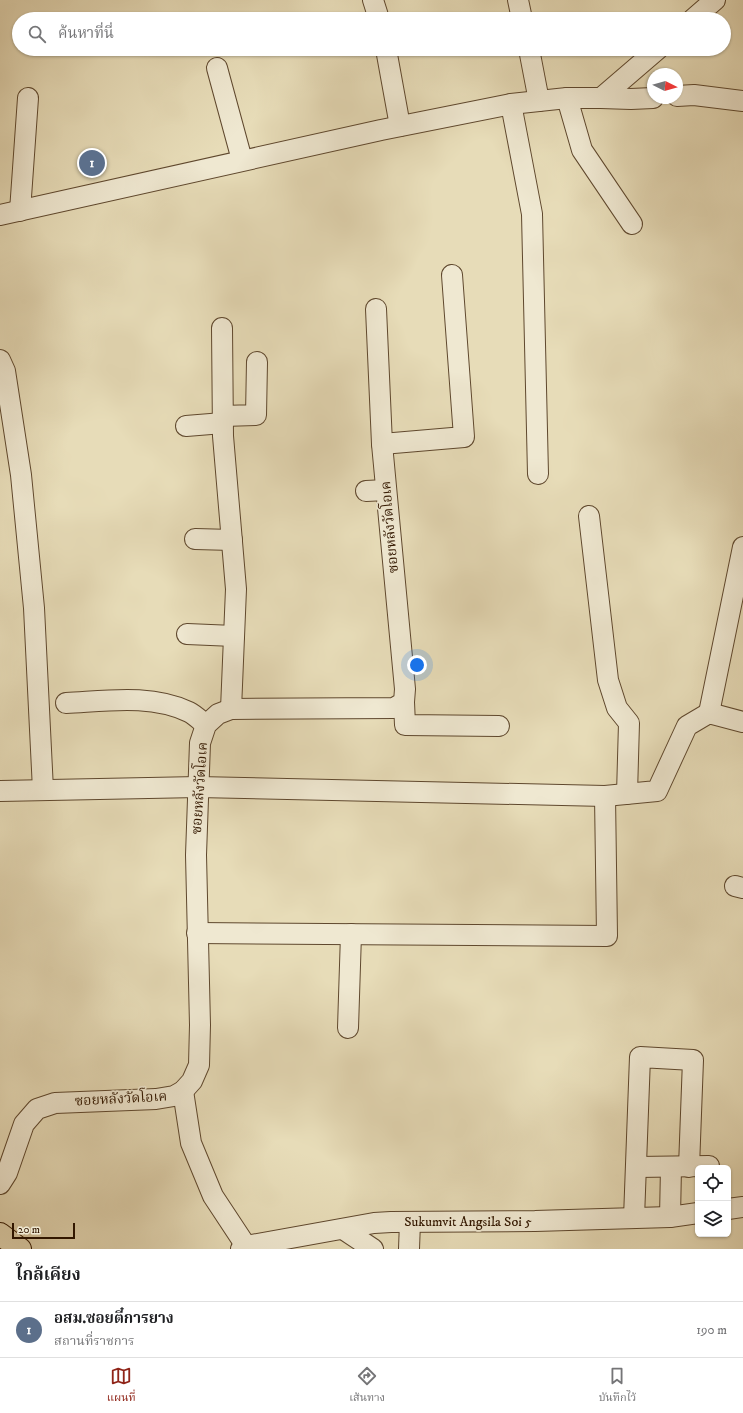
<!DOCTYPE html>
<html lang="th">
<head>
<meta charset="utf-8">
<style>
  :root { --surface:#fff; --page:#f2f2f2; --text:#202124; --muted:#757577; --line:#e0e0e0; --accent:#8f2418 }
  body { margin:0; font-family:"IM FELL DW Pica","Noto Serif Thai",serif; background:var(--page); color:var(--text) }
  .controls { position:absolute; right:12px; bottom:12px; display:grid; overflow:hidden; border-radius:6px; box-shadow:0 1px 3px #0004 }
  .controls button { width:36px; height:36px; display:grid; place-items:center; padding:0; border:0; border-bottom:1px solid var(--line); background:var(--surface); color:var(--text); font:20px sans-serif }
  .compass { position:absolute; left:647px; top:68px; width:36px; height:36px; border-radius:50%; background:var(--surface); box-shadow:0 1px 3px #0004; rotate:95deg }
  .scale { position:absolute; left:12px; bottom:10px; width:63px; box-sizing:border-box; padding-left:4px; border:2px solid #321700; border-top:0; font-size:11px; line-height:14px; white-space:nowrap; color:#321700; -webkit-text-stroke:3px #efe8d1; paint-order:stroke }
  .you { position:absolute; left:417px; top:665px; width:14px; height:14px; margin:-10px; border:3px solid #fff; border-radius:50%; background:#1a73e8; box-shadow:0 0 0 6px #1a73e833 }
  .badge { display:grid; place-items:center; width:26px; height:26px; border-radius:50%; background:var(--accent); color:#fff; font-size:13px; font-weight:700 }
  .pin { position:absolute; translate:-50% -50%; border:2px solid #fff; box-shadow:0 1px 4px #0006 }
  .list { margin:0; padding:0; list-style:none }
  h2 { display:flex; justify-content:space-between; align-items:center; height:52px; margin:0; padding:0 16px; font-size:17px }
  h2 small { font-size:13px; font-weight:400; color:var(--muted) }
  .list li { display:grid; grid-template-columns:26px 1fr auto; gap:12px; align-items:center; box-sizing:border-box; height:56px; padding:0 16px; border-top:1px solid var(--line) }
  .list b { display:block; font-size:15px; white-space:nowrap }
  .list p { margin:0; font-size:13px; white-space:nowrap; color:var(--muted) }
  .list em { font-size:13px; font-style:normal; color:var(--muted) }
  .icon { flex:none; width:22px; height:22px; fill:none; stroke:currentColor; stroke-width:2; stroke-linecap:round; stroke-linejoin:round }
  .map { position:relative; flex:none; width:743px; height:1249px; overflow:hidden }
  .search { position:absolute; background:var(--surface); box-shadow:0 1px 3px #0004; left:12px; right:12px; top:12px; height:44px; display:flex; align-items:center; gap:10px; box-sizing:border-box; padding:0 14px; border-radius:22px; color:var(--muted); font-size:15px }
  .sheet { height:108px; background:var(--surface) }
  nav { display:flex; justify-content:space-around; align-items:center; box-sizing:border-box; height:56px; border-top:1px solid var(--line); background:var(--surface); font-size:11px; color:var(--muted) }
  nav a { display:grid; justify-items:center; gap:2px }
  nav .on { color:var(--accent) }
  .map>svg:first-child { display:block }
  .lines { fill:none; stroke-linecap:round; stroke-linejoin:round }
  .minor-casing { stroke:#5f482e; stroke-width:22 }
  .highway-casing { stroke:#321700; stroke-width:24 }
  .minor { stroke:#efe8d1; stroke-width:20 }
  .highway { stroke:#e7dcb8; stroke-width:22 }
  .labels { text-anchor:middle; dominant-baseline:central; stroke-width:3.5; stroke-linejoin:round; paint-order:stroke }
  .street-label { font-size:14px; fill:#321700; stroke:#efe8d1 }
</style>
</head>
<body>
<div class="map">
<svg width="743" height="1249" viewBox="0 0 743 1249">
  <rect width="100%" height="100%" fill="#e7dcb8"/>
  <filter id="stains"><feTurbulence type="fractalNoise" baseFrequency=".005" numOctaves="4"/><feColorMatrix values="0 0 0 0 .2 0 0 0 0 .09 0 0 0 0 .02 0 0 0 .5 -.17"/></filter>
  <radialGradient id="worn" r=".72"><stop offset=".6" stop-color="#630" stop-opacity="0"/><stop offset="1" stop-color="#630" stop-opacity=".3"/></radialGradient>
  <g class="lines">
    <defs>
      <g id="minor">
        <polyline points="373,0 379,19"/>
        <polyline points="518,0 522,19"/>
        <polyline points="693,19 715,0"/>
        <polyline points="386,49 400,126"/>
        <polyline points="529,49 539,101"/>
        <polyline points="217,68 242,160"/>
        <polyline points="677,96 694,95 743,101"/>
        <polyline points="567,98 582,150 632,224"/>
        <polyline points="601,98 631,99 653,98"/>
        <polyline points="511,104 532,214 538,474"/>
        <polyline points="20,211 28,98"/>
        <polyline points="0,215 381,130 511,104 567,98 601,98 658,49"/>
        <polyline points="222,328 223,436 236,589 231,709"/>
        <polyline points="0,360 5,371 21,475 34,608 43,790"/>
        <polyline points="223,416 256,415 257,362"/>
        <polyline points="186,426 223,423"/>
        <polyline points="382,444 464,437 452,275"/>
        <polyline points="366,491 386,490"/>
        <polyline points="589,516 608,680 617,708 629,723 627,794"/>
        <polyline points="195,539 232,540"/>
        <polyline points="187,634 234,636"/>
        <polyline points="404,702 405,725 499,726"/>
        <path d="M 66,703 C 107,701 151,694 189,712 C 195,715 201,721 206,725"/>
        <polyline points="709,713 743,547"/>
        <polyline points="0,791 198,787 605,796 657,791 687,726 709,713 743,722"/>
        <polyline points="735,886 743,888"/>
        <polyline points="197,933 607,936 605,796"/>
        <polyline points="348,1028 351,934"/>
        <polyline points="183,1091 191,1143 213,1196 246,1246"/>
        <polyline points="637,1167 709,1166"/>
        <polyline points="0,1184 7,1173 24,1124 37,1109 55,1103 156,1099 174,1096 183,1091 192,1081 199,1065 200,1025 196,855 200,743 206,725 218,714 231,709 394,708 404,702 405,689 382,444 376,309"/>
        <polyline points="728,1209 743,1207"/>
        <polyline points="670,1217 671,1167"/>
        <polyline points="634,1218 640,1057 693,1060 689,1167"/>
        <polyline points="343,1229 373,1249"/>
        <polyline points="241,1249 246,1246 374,1223 391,1222 535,1221 670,1217 698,1213"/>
        <polyline points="409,1249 410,1222"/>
      </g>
      <polyline id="highway" points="0,1234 20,1249"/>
    </defs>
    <!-- minor casing -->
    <use href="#minor" class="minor-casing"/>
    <!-- highway casing -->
    <use href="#highway" class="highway-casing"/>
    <!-- minor -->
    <use href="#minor" class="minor"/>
    <!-- highway -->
    <use href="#highway" class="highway"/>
  </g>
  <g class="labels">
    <!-- street labels -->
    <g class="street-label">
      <text transform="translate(390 527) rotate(-95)">ซอยหลังวัดโอเค</text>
      <text transform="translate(200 788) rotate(-86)">ซอยหลังวัดโอเค</text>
      <text transform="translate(121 1099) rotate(-3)">ซอยหลังวัดโอเค</text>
      <text x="468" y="1222">Sukumvit Angsila Soi 5</text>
    </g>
  </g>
  <rect width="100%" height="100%" filter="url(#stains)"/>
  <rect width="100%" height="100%" fill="url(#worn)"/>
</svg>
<div class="controls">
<button><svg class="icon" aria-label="locate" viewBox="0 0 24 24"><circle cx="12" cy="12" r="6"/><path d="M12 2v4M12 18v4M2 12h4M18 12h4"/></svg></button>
<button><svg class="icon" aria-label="layers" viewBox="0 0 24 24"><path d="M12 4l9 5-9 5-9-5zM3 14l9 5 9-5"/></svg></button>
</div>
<svg class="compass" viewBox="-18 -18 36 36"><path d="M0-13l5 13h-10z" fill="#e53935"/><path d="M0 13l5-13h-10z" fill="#757577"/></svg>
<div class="scale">20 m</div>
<div class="you"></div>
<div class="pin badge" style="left:92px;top:163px;background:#5c6f8a">1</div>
<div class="search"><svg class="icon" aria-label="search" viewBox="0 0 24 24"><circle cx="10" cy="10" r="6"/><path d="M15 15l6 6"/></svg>ค้นหาที่นี่</div>
</div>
<section class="sheet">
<h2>ใกล้เคียง<small></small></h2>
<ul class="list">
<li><span class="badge" style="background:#5c6f8a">1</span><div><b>อสม.ซอยตี๋การยาง</b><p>สถานที่ราชการ</p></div><em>190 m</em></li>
</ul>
</section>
<nav>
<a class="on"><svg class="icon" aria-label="map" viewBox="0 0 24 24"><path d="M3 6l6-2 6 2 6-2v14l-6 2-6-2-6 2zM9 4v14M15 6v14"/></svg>แผนที่</a>
<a><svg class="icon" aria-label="directions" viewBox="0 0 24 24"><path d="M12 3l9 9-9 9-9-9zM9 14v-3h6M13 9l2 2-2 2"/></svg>เส้นทาง</a>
<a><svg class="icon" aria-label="saved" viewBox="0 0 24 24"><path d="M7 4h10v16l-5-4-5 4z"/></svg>บันทึกไว้</a>
</nav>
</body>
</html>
